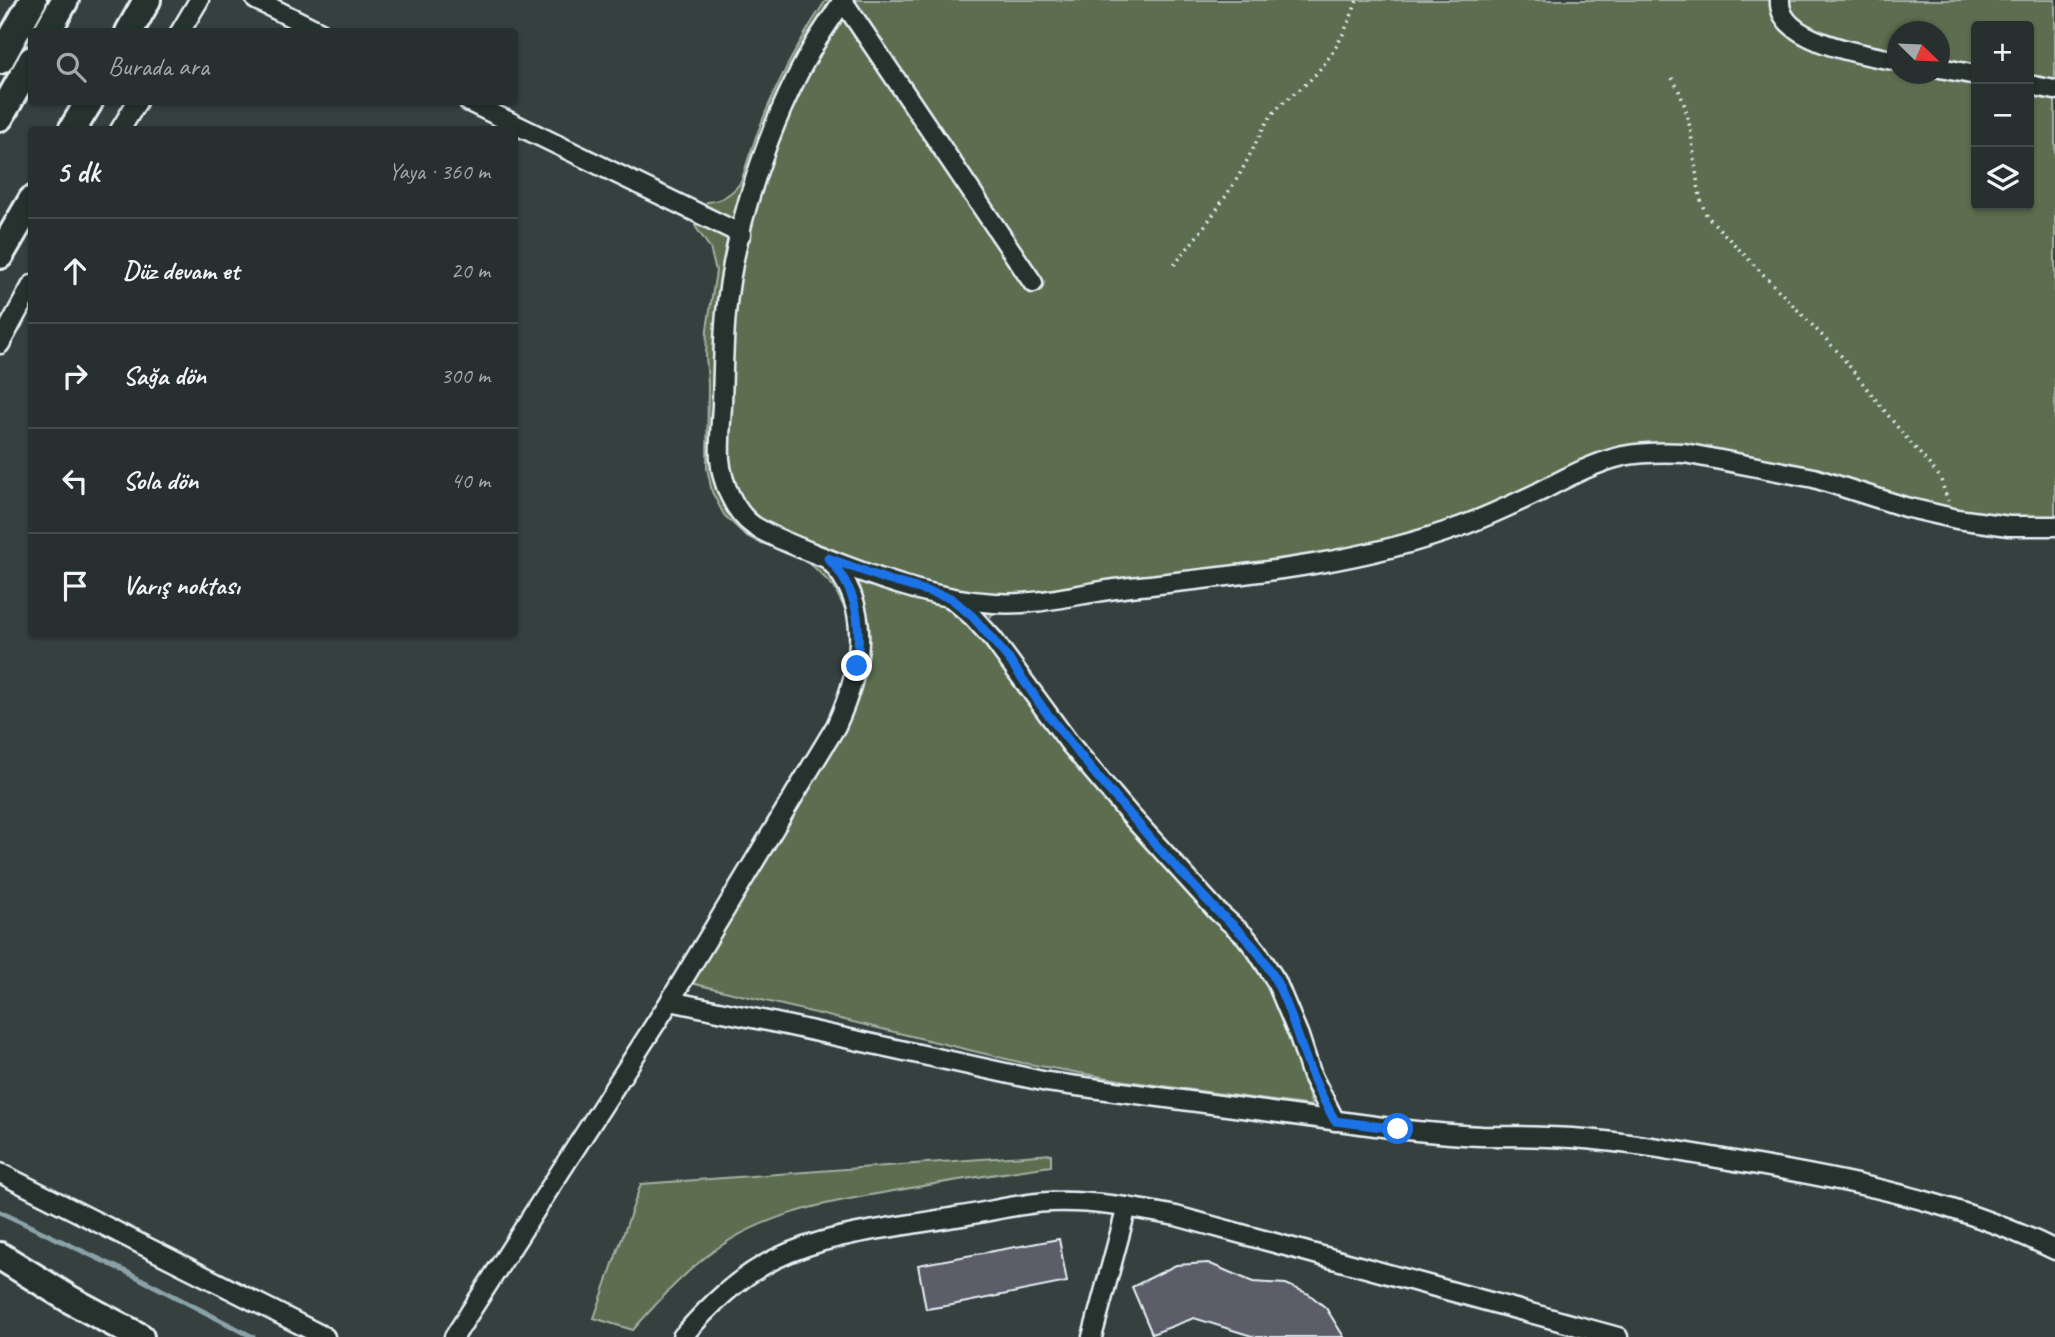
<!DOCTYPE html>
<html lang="tr">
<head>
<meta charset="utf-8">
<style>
  :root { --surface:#28302f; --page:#303837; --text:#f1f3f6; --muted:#a5a9aa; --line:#444b4b }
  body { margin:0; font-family:Caveat,sans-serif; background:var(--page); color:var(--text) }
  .controls { position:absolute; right:21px; top:21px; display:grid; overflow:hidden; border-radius:7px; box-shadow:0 2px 5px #0004 }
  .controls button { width:63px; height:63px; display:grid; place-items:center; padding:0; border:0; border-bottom:2px solid var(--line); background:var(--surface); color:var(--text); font:35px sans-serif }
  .compass { position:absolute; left:1887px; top:21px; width:63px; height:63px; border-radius:50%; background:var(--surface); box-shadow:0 2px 5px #0004; rotate:113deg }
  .stop { position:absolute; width:21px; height:21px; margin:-16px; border:5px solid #1a73e8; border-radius:50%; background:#fff }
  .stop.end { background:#1a73e8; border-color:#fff; box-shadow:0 2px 7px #0008 }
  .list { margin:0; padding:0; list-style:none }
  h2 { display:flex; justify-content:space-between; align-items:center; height:91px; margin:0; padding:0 28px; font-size:30px }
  h2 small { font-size:23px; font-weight:400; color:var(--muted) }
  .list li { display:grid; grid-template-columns:46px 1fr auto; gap:21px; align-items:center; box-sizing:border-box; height:105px; padding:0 28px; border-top:2px solid var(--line) }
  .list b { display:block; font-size:26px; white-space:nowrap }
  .list em { font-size:23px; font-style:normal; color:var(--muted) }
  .icon { flex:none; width:38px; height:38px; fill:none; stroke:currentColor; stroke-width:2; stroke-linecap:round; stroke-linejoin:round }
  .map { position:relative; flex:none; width:2055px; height:1337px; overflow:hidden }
  .search { position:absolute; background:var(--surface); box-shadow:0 2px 5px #0004; left:28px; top:28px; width:490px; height:77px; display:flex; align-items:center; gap:18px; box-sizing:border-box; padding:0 24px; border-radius:7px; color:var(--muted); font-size:26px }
  .panel { position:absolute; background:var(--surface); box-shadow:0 2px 5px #0004; left:28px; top:126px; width:490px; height:511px; border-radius:7px }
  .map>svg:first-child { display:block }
  .green { fill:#5c6e50; stroke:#a2b0a4; stroke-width:2; fill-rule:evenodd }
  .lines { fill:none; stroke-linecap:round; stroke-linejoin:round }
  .stream { stroke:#8aa2a8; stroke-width:5 }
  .building { fill:#5c5d69; stroke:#e8f1f8; stroke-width:2 }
  .street-casing { stroke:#e8f1f8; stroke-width:23 }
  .secondary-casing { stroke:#e8f1f8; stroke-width:32 }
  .path { stroke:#e8f1f8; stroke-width:3.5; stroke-dasharray:2 5; stroke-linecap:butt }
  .street { stroke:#26332d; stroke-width:18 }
  .secondary { stroke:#26332d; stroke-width:26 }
  .route { stroke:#1a73e8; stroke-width:9 }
</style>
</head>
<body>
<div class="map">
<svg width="2055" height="1337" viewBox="0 0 2055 1337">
  <rect width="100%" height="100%" fill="#36403f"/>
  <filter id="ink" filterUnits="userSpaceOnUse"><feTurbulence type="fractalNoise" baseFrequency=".0143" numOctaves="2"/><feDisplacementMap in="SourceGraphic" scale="14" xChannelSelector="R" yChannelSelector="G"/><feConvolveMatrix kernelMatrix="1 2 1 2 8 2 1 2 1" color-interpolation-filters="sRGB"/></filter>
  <g filter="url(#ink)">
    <!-- green -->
    <g class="green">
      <path d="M 826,0 L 2055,0 L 2055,535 L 2038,534 L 1776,476 L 1702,462 L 1631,458 L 1441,537 L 995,610 L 989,619 L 992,627 L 978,636 L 1204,906 L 1248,950 L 1280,1005 L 1312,1106 L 1126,1081 L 1023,1063 L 691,983 L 849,717 C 867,682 872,649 865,610 L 846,611 L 834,587 L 814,567 L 787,551 L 758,542 L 745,535 L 724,515 L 712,492 L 707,468 L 708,384 L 706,357 L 707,329 L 716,271 L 710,248 L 695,226 L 707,202 C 722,201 732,194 741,182 C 761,115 787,59 826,0 ZM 1976,26 L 2029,26 L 2029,205 L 1976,205 ZM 1898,32 L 1940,32 L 1940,74 L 1898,74 Z"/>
      <path d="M 1051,1154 L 1051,1166 C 995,1174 938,1183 882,1193 C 831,1202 776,1212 730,1240 C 692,1263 662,1297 633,1330 L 594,1318 L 641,1184 Z"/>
    </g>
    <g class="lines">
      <!-- stream -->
      <polyline class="stream" points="0,1212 135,1276 253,1337"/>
    </g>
    <!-- building -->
    <g class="building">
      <polygon points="1059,1239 1067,1282 952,1305 926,1309 918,1265"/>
      <polygon points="1208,1263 1253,1282 1286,1284 1309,1294 1326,1308 1344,1337 1255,1337 1194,1318 1152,1334 1132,1287 1176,1265"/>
    </g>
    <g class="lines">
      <defs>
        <g id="street">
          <polyline points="256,0 321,32"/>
          <path d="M 843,0 C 834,15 823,30 814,45 C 770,120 734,227 726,313 C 723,344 723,375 722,405 C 721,423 719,441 720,459 C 722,483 734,512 754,526 C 778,541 812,552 838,563 C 887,582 941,600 994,603 C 1038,606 1080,593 1123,588 C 1237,575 1353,566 1462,526 C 1488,516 1514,504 1539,492 C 1566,478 1593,463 1623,456 C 1644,452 1664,452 1684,453 L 1814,478 L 1905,507 L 1957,519 L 2009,526 L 2055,526"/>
          <path d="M 1780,0 C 1777,42 1867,55 1898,61"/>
          <polyline points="843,1 1033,283"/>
          <polyline points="180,32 199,0"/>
          <polyline points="1940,68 1976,75"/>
          <polyline points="2029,85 2055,90"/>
          <polyline points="469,102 741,234"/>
          <polyline points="120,130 137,102"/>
          <polyline points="0,344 32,285"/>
          <polyline points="951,598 973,617 993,639 1070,744 1130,815 1217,911 1245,936 1257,951 1276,981 1299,1036 1312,1076 1335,1121"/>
          <path d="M 670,1001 L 772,1022 L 1047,1082 L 1398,1129 C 1426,1132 1454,1135 1482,1136 C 1512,1136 1542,1136 1572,1138 C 1629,1142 1684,1152 1740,1162 C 1847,1180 1957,1201 2055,1250"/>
          <polyline points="0,1173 325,1337"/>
          <path d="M 454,1337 L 670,1001 L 836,726 C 861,671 875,608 829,560"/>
          <path d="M 682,1337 C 709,1306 737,1278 775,1259 C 830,1232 895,1228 955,1217 C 984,1213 1021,1203 1049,1202 C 1091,1200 1134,1208 1176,1216 L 1618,1337"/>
          <polyline points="1092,1337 1127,1207"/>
        </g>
        <g id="secondary">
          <polyline points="47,32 65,0"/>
          <polyline points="129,32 147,0"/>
          <polyline points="0,60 33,0"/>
          <polyline points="0,117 32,60"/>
          <polyline points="72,130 89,102"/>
          <polyline points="0,255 32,200"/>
          <polyline points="0,1256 71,1300 140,1337"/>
        </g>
      </defs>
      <!-- street casing -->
      <use href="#street" class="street-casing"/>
      <!-- secondary casing -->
      <use href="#secondary" class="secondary-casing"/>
      <!-- path -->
      <g class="path">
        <path d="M 1672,78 C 1691,108 1692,145 1697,179 C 1699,192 1701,204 1707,216 L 1838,352 L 1903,434 L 1940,477 L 1948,501"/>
        <path d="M 1174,265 C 1197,237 1219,208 1238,177 C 1250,157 1258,135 1272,115 C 1281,102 1295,94 1307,83 C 1331,60 1347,31 1357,0"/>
      </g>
      <!-- street -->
      <use href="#street" class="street"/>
      <!-- secondary -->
      <use href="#secondary" class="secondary"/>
    </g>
  </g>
  <g class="lines" filter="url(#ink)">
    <!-- route -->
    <path class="route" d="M 857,666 C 861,623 859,592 828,558 L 888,580 L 951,598 L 973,617 L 1008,658 L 1045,711 L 1096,775 L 1164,854 L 1217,911 C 1236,927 1255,945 1268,967 C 1290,1002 1297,1040 1313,1077 C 1319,1092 1327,1106 1335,1121 L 1398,1129"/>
  </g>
</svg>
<div class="controls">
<button>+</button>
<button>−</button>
<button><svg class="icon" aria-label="layers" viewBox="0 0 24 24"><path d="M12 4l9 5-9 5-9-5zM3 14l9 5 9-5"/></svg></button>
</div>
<svg class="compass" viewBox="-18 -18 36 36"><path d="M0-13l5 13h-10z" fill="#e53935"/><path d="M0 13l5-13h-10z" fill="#a5a9aa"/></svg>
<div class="stop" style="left:1398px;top:1129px"></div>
<div class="stop end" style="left:857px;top:666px"></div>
<div class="search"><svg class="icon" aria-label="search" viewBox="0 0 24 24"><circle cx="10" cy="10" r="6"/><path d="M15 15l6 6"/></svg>Burada ara</div>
<section class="panel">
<h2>5 dk<small>Yaya · 360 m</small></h2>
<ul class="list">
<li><svg class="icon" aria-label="ahead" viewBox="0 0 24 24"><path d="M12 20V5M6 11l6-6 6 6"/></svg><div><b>Düz devam et</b></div><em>20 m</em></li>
<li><svg class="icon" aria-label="right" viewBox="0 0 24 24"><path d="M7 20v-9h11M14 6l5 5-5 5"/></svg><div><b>Sağa dön</b></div><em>300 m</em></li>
<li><svg class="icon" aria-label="left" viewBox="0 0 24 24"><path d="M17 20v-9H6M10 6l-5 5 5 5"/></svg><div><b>Sola dön</b></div><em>40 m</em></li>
<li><svg class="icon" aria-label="arrive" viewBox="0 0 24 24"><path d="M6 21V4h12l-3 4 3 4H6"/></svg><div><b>Varış noktası</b></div></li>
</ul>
</section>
</div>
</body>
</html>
